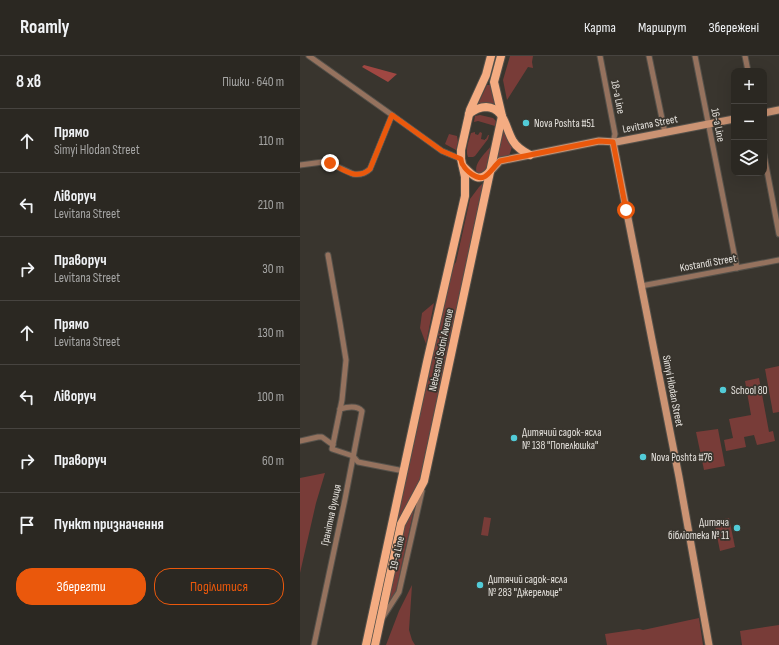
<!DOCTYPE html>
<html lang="uk">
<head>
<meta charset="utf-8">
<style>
  :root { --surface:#2b2822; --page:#37342f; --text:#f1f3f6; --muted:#a6a6a5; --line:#474440; --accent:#ea580c }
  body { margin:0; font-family:"Sofia Sans Condensed",sans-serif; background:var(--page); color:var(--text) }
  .controls { position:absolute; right:12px; top:12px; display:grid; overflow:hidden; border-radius:8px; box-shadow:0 4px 16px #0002 }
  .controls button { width:36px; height:36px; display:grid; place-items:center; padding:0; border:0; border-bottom:1px solid var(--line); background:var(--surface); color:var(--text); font:20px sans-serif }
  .stop { position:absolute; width:12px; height:12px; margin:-9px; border:3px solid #ea580c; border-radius:50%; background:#fff }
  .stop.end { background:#ea580c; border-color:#fff; box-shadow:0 1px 4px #0008 }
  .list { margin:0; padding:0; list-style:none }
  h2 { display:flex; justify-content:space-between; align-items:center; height:52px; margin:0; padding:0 16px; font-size:17px }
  h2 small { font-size:13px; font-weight:400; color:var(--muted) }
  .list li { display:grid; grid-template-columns:26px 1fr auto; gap:12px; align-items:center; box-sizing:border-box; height:64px; padding:0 16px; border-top:1px solid var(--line) }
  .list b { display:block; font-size:15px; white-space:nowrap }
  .list p { margin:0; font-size:13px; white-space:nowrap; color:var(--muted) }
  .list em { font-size:13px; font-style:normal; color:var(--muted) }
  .actions { display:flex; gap:8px; padding:12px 16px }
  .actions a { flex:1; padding:9px 0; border:1px solid var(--accent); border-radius:16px; text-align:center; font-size:14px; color:var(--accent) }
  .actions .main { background:var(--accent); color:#fff }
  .icon { flex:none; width:22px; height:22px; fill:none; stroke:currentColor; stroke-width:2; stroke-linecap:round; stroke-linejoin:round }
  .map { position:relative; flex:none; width:479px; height:589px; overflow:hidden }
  header { display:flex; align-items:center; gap:24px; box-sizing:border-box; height:56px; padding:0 20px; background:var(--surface); border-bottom:1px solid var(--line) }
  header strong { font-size:19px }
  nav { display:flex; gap:22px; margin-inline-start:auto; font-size:14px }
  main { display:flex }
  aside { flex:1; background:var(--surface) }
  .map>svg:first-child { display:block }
  .green { fill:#783c38 }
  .forest { fill:#a04742 }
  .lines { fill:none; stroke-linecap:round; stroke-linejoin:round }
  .street-casing { stroke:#55514a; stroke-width:7 }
  .secondary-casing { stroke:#55514a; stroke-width:9 }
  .primary-casing { stroke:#55514a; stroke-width:10 }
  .street { stroke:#95725e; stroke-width:5 }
  .secondary { stroke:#cb9373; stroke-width:7 }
  .primary { stroke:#f4ac82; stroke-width:8 }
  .route { stroke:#ea580c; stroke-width:5 }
  .poi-dot { fill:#52cbd7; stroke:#39352e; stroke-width:1.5 }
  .labels { text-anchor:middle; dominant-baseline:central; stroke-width:3.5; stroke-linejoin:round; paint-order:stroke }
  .street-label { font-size:11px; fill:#e6e3de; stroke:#39352e }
  .poi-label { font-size:11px; fill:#e6e3de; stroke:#39352e; text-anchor:start }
</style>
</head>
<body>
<header>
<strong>Roamly</strong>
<nav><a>Карта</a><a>Маршрут</a><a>Збережені</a></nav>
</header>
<main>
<aside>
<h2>8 хв<small>Пішки · 640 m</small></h2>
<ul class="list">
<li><svg class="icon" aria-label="ahead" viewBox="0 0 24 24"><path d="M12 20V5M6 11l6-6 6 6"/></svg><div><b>Прямо</b><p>Simyi Hlodan Street</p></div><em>110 m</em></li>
<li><svg class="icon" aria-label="left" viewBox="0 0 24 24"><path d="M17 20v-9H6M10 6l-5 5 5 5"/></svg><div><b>Ліворуч</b><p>Levitana Street</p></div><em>210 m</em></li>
<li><svg class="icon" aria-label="right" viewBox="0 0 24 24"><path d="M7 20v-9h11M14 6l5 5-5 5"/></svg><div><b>Праворуч</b><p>Levitana Street</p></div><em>30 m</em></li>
<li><svg class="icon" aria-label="ahead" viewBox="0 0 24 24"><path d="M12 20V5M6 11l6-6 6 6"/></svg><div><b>Прямо</b><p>Levitana Street</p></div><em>130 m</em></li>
<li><svg class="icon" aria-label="left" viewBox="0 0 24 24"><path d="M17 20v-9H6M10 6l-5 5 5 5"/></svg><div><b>Ліворуч</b></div><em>100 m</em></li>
<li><svg class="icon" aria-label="right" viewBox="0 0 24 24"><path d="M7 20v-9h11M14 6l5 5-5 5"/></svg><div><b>Праворуч</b></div><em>60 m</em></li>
<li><svg class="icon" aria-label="arrive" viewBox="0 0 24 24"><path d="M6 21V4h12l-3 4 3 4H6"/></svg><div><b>Пункт призначення</b></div></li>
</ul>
<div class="actions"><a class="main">Зберегти</a><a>Поділитися</a></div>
</aside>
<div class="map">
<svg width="479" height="589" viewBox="0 0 479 589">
  <rect width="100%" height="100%" fill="#39352e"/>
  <!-- green -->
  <g class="green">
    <polygon points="210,0 233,0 232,6 233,12 228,11 207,44 203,24"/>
    <polygon points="187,29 191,29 196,51 177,50"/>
    <polygon points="180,59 193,62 196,65 195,70 178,65 174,66 175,60"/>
    <polygon points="204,72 212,91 209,100 197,102"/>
    <path d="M 175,76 L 175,78 L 178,79 L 180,76 L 182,77 L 181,83 L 185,84 L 185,83 L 186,83 L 188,79 L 189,79 L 188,83 L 175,100 L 173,101 L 168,101 C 165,94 169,84 171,77 Z"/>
    <polygon points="149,78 157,80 158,86 156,94 145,88"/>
    <path d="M 191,90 L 186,114 L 185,116 L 177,118 C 173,107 185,98 191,90 Z"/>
    <polygon points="182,128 184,129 121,419 119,428 97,473 70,589 152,212 156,206 170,143 179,131"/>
    <polygon points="134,247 126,288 120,272 122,257"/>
    <polygon points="479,310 479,356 473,357 465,313"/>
    <polygon points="459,322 469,376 473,375 475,385 457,389 454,379 444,381 446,391 426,395 424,384 433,382 429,363 451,359 445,325"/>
    <polygon points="418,373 425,410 404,414 396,376"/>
    <polygon points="25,417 16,447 0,517 0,422"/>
    <polygon points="115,449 96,535 86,554 105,467"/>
    <polygon points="184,461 191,462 188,480 181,479"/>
    <polygon points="429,462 435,491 420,495 414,465"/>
    <polygon points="112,529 109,574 112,584 115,589 86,589 99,555"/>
    <polygon points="399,562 403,589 307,589 305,578 339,573 343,574"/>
    <polygon points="479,569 479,589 442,589 440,575"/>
  </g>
  <!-- forest -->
  <polygon class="forest" points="64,9 97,18 88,26 62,11"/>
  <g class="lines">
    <defs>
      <g id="street">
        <polyline points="9,0 92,59 142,95 161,103"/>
        <polyline points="300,0 315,78 313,86"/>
        <polyline points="349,0 365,77"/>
        <polyline points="395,0 437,212"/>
        <polyline points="445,0 448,15"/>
        <polyline points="464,99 479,178"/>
        <path d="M 0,109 L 23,106 L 27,106 L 53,118 C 60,119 65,118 70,113 L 92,59"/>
        <polyline points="28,199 40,267 46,304 42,344 32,393 53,400 58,406 104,415"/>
        <polyline points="341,230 479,204"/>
        <polyline points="0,385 18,381 22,381 33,389"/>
        <polyline points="83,561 99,536 122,435"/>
        <path d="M 14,589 L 45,443 L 62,355 C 57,349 47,351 40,353"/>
      </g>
      <g id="secondary">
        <polyline points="464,57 479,54"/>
        <polyline points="313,86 379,421 409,589"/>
        <polyline points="191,115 200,105 299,85 316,86 434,63"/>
      </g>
      <g id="primary">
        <path d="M 169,58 C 174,54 179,51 186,51 C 205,52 205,72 213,85 C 217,92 223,95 230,99"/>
        <path d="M 163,110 C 172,119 179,128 190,115"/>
        <polyline points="66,589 127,306 165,140 165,121 161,103 161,94 170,54 186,19 191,0"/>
        <polyline points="75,589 101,468 124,425 202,60 194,26 201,0"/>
      </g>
    </defs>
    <!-- street casing -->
    <use href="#street" class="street-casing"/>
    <!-- secondary casing -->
    <use href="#secondary" class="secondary-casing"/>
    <!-- primary casing -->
    <use href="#primary" class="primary-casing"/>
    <!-- street -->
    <use href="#street" class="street"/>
    <!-- secondary -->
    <use href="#secondary" class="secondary"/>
    <!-- primary -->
    <use href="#primary" class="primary"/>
  </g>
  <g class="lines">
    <!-- route -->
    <path class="route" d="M 30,107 C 44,114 57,125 70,113 L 92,59 L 142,95 L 161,103 C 161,104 162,109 163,109 C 166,115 177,124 184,121 C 189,119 195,109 200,105 L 299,85 L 313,86 L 326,154"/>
  </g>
  <!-- markers -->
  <g class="poi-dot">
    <circle cx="226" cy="67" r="4"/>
    <circle cx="423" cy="334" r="4"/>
    <circle cx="214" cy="382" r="4"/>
    <circle cx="343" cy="401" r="4"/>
    <circle cx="437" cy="472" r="4"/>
    <circle cx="180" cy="529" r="4"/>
  </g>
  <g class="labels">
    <!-- street labels -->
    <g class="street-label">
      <text transform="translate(318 41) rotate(79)">18-a Line</text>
      <text transform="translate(350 68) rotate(-11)">Levitana Street</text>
      <text transform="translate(418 69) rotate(79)">16-a Line</text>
      <text transform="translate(408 207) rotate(-10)">Kostandi Street</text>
      <text transform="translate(141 294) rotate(-78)">Nebesnoi Sotni Avenue</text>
      <text transform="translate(373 335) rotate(79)">Simyi Hlodan Street</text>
      <text transform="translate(31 459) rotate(-78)">Гранітна вулиця</text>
      <text transform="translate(97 497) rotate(-77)">19-a Line</text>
    </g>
    <!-- poi labels -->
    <g class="poi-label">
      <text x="234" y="67">Nova Poshta #51</text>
      <text x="431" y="334">School 80</text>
      <text x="222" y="376">Дитячий садок-ясла<tspan x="222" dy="13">№ 138 "Попелюшка"</tspan></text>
      <text x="351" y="401">Nova Poshta #76</text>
      <text x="429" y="466" text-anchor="end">Дитяча<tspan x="429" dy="13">бібліотека № 11</tspan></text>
      <text x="188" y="523">Дитячий садок-ясла<tspan x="188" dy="13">№ 283 "Джерельце"</tspan></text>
    </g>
  </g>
</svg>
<div class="controls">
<button>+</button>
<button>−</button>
<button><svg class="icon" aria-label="layers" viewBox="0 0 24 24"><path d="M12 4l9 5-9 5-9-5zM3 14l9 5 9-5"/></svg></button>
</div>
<div class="stop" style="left:326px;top:154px"></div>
<div class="stop end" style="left:30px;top:107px"></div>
</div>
</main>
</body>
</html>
